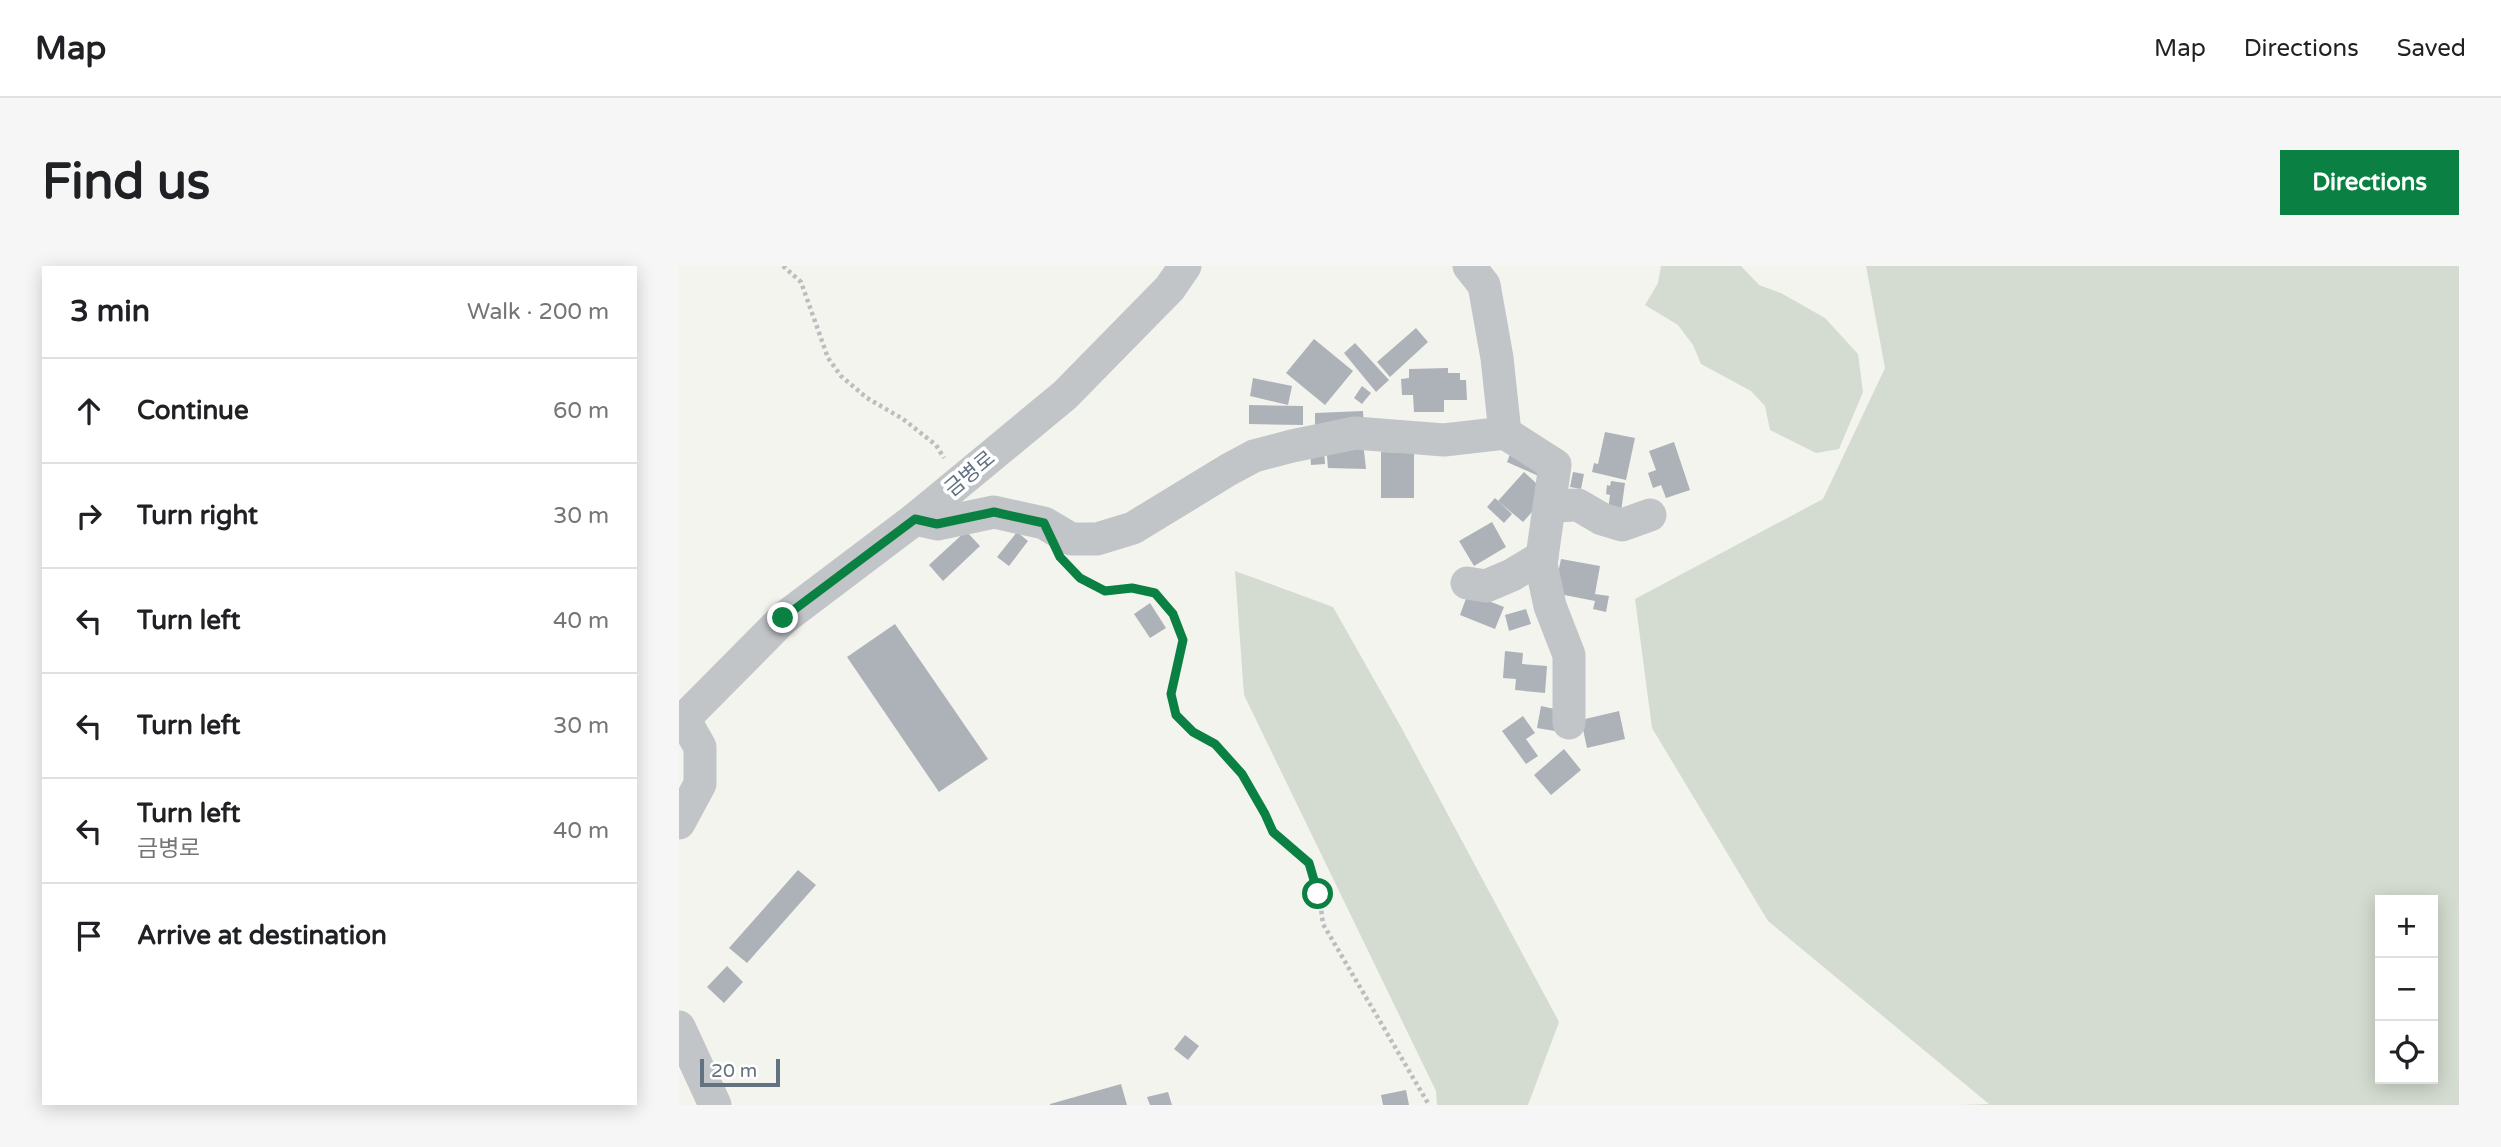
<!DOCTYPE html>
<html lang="en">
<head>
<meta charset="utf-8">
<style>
  :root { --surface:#fff; --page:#f6f6f6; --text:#202124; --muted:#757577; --line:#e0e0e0; --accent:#0b8043 }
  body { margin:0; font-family:"Varela Round","Noto Sans KR",sans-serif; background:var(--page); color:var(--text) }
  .controls { position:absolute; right:21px; bottom:21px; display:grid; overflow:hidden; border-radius:0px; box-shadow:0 4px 18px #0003 }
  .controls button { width:63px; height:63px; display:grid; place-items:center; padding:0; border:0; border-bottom:2px solid var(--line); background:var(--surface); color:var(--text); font:35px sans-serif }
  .scale { position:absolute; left:21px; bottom:18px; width:80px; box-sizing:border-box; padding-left:7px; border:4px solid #627281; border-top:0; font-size:19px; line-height:24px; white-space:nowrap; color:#627281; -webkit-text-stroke:5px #fff; paint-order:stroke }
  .stop { position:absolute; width:21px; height:21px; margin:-16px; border:5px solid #0b8043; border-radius:50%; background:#fff }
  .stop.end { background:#0b8043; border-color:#fff; box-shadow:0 2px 7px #0008 }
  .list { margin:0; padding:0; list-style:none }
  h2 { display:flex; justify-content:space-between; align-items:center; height:91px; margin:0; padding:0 28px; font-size:30px }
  h2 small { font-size:23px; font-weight:400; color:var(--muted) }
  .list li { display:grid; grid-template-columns:46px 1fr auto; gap:21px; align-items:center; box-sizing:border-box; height:105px; padding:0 28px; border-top:2px solid var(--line) }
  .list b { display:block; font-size:26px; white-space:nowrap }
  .list p { margin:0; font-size:23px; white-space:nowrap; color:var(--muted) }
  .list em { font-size:23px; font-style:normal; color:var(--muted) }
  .icon { flex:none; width:38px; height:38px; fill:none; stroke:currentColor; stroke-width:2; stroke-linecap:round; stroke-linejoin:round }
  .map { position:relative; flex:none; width:1780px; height:839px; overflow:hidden; border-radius:0px }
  header { display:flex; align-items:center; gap:42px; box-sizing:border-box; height:98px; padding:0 35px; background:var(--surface); border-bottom:2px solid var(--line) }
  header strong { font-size:33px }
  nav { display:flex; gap:38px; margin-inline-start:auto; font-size:24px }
  .intro { display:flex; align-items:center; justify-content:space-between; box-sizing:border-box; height:168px; padding:0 42px }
  h1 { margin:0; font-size:49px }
  .button { padding:18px 32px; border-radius:0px; background:var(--accent); color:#fff; font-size:24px; font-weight:700 }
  main { display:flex; gap:42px; padding:0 42px }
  aside { flex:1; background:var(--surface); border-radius:0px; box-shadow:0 4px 18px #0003 }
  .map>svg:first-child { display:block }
  .green { fill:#d4dbd0; fill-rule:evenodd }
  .building { fill:#acb2b8 }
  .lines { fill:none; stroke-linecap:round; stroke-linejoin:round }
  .path { stroke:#bbbdbf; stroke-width:4.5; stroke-dasharray:3.5 3.5; stroke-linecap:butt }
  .minor { stroke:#c1c5c8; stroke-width:33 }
  .route { stroke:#0b8043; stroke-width:9 }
  .labels { text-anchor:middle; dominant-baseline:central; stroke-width:7; stroke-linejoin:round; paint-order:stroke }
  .street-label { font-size:21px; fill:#627281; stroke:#fff }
</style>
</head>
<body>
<header>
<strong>Map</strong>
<nav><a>Map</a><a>Directions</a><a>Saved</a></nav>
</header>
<div class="intro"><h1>Find us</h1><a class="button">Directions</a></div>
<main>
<aside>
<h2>3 min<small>Walk · 200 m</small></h2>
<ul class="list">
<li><svg class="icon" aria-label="ahead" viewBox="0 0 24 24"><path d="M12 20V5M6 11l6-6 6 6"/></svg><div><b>Continue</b></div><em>60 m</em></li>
<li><svg class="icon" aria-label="right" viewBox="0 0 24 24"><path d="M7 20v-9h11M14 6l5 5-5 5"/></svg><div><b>Turn right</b></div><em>30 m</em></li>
<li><svg class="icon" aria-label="left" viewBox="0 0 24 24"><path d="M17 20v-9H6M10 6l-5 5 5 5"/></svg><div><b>Turn left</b></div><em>40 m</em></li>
<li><svg class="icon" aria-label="left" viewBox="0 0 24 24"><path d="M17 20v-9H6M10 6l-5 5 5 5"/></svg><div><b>Turn left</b></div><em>30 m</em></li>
<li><svg class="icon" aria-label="left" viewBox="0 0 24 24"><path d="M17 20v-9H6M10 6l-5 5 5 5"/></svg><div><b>Turn left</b><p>금병로</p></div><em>40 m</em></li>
<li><svg class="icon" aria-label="arrive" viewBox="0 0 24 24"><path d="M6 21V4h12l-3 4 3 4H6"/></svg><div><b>Arrive at destination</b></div></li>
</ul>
</aside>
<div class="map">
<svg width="1780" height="839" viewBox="0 0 1780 839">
  <rect width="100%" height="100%" fill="#f4f4ef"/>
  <!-- green -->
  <g class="green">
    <polygon points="982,0 1062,0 1080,19 1102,27 1146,52 1179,88 1184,126 1160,183 1137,187 1091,164 1086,140 1072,125 1022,98 1014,79 999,59 966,39 979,17"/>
    <path d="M 1187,0 L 1780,0 L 1780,839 L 1281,839 L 1310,838 L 1089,655 L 973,462 L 956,333 L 1144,233 L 1206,102 ZM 1701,634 L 1754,634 L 1754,813 L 1701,813 Z"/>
    <polygon points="556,305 654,341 722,461 880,756 849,839 758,839 757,825 565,429"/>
  </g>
  <!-- building -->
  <g class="building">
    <polygon points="737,62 749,76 711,111 698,96"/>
    <polygon points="635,73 674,105 646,139 607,107"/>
    <polygon points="676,77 710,114 697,126 665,87"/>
    <polygon points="769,102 769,107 781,107 781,114 787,114 788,134 765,134 765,146 735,146 734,129 723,129 722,113 730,112 730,103"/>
    <polygon points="574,112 613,120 609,139 571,130"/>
    <polygon points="683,120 692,127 683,138 675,132"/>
    <polygon points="570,139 624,140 624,159 570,158"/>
    <polygon points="684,145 685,165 636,166 636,147"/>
    <polygon points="926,166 956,172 947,214 913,206 915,197 919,198"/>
    <polygon points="684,176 687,203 649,202 647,179"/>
    <polygon points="995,176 1011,224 987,232 982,219 974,222 969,207 977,204 970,185"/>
    <polygon points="834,181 864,212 828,196"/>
    <polygon points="645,182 646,198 632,199 631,183"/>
    <polygon points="702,186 735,187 735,232 702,232"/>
    <polygon points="845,206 869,228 844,256 819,235"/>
    <polygon points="894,206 905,208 902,223 891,221"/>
    <polygon points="932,215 946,217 942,246 929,244 931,229 927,228 928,219 931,220"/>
    <polygon points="816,232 833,248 825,257 808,241"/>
    <polygon points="813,256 827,281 795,300 780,275"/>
    <polygon points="287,265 301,280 264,315 250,299"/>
    <polygon points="338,266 349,275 330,300 318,291"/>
    <polygon points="882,293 921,300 916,328 930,330 927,346 914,343 916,335 875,327"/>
    <polygon points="789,327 825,341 816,363 781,349"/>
    <polygon points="471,337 487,362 471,372 455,348"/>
    <polygon points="847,343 852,358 830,365 826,349"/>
    <polygon points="216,358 309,493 260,526 168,391"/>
    <polygon points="826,385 844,387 843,398 868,400 866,427 836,424 837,413 824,412"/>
    <polygon points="862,440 880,444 876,465 858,462"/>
    <polygon points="940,445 946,473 908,482 902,454"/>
    <polygon points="844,450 856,467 847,473 859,490 847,498 823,465"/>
    <polygon points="885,483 902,504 872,529 855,509"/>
    <polygon points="119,604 137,619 68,697 50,682"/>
    <polygon points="48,700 64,716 45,737 28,721"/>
    <polygon points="506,769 520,780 509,794 495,783"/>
    <polygon points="442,818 448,839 371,839 371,838"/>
    <polygon points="727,824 730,839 704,839 702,829"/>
    <polygon points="489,826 493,839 471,839 468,831"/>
  </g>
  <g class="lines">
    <!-- path -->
    <g class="path">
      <polyline points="104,0 122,16 149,92 162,110 188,132 224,153 257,179 265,192"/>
      <polyline points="392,303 401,312 426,325 453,322 476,327 494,348 504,375 492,428 497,449 514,466 536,479 563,508 586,548 594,566 630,597 640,628 644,658 750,839"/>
    </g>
    <!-- minor -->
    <g class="minor">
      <polyline points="826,167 876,199 862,298 871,340 890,389 890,457"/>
      <polyline points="871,240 899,239 923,253 943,259 971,249"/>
      <polyline points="236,253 258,258 315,246 365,257 392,273 418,273 454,262 549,204 575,190 613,180 676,167 765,174 826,167 818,92 805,19 790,0"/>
      <polyline points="788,317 807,320 833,309 863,291"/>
      <polyline points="0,458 105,352 236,253 386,129 491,22 506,0"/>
      <polyline points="0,557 21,518 21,481 5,453"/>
      <polyline points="0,761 36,839"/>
    </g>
  </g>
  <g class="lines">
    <!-- route -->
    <polyline class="route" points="104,352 236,253 258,258 315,246 365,257 381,291 401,312 426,325 453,322 476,327 494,348 504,374 492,428 497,449 514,466 536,478 563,508 586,548 594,566 630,597 639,628"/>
  </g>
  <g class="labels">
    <!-- street labels -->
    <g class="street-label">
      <text transform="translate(291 208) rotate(-40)">금병로</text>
    </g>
  </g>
</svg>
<div class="controls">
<button>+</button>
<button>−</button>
<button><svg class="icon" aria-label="locate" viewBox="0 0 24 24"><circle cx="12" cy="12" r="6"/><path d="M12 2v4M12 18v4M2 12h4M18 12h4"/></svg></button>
</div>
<div class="scale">20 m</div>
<div class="stop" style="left:639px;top:628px"></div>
<div class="stop end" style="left:104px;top:352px"></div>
</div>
</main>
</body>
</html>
